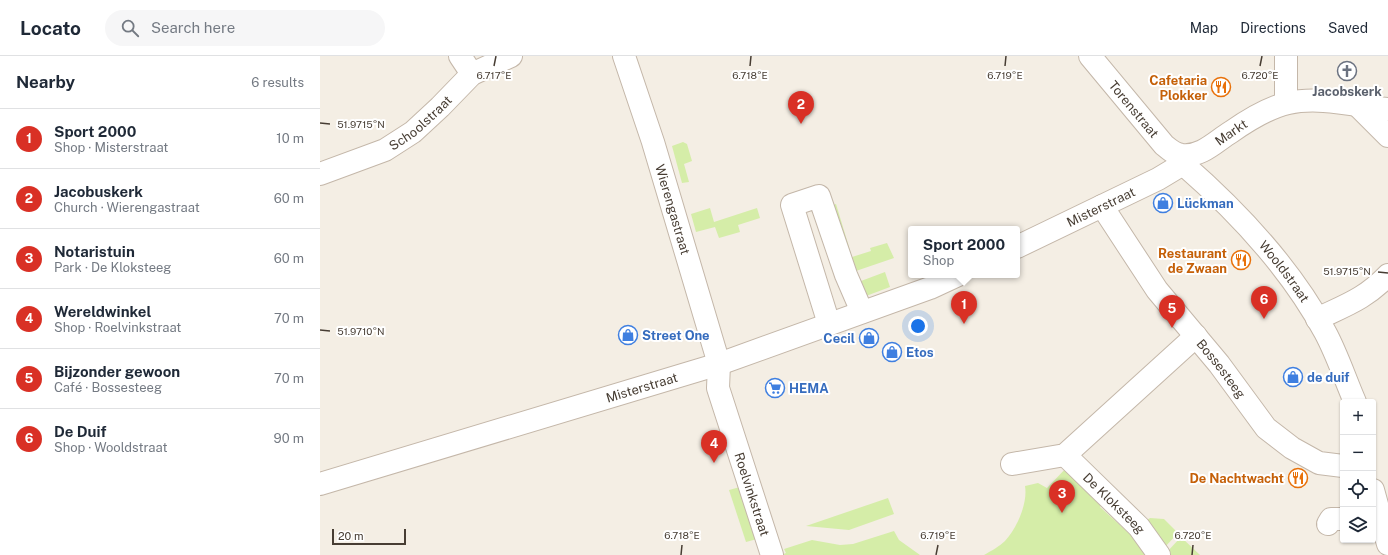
<!DOCTYPE html>
<html lang="en">
<head>
<meta charset="utf-8">
<style>
  :root { --surface:#fff; --page:#f6f6f7; --text:#1f2937; --muted:#747a83; --line:#e0e1e3; --accent:#d93025 }
  body { margin:0; font-family:"Public Sans",sans-serif; background:var(--page); color:var(--text) }
  .controls { position:absolute; right:12px; bottom:12px; display:grid; overflow:hidden; border-radius:4px; box-shadow:0 1px 3px #0004 }
  .controls button { width:36px; height:36px; display:grid; place-items:center; padding:0; border:0; border-bottom:1px solid var(--line); background:var(--surface); color:var(--text); font:20px sans-serif }
  .scale { position:absolute; left:12px; bottom:10px; width:74px; box-sizing:border-box; padding-left:4px; border:2px solid #473d33; border-top:0; font-size:11px; line-height:14px; white-space:nowrap; color:#473d33; -webkit-text-stroke:3px #fff; paint-order:stroke }
  .you { position:absolute; left:598px; top:270px; width:14px; height:14px; margin:-10px; border:3px solid #fff; border-radius:50%; background:#1a73e8; box-shadow:0 0 0 6px #1a73e833 }
  .badge { display:grid; place-items:center; width:26px; height:26px; border-radius:50%; background:var(--accent); color:#fff; font-size:13px; font-weight:700 }
  .pin { position:absolute; translate:-50% -33px; filter:drop-shadow(0 1px 2px #0008) }
  .pin::after { content:''; position:absolute; top:21px; width:14px; height:12px; background:inherit; clip-path:polygon(0 0,100% 0,50% 100%) }
  .popup { position:absolute; left:588px; top:170px; width:112px; height:52px; box-sizing:border-box; display:grid; place-content:center; border-radius:4px; background:var(--surface); filter:drop-shadow(0 1px 3px #0005); font-size:13px; white-space:nowrap; color:var(--muted) }
  .popup b { font-size:15px; color:var(--text) }
  .popup::after { content:''; position:absolute; left:50%; top:100%; margin-left:-8px; border:8px solid transparent; border-top-color:var(--surface) }
  .list { margin:0; padding:0; list-style:none }
  h2 { display:flex; justify-content:space-between; align-items:center; height:52px; margin:0; padding:0 16px; font-size:17px }
  h2 small { font-size:13px; font-weight:400; color:var(--muted) }
  .list li { display:grid; grid-template-columns:26px 1fr auto; gap:12px; align-items:center; box-sizing:border-box; height:60px; padding:0 16px; border-top:1px solid var(--line) }
  .list b { display:block; font-size:15px; white-space:nowrap }
  .list p { margin:0; font-size:13px; white-space:nowrap; color:var(--muted) }
  .list em { font-size:13px; font-style:normal; color:var(--muted) }
  .icon { flex:none; width:22px; height:22px; fill:none; stroke:currentColor; stroke-width:2; stroke-linecap:round; stroke-linejoin:round }
  .map { position:relative; flex:none; width:1068px; height:499px; overflow:hidden }
  header { display:flex; align-items:center; gap:24px; box-sizing:border-box; height:56px; padding:0 20px; background:var(--surface); border-bottom:1px solid var(--line) }
  header strong { font-size:19px }
  nav { display:flex; gap:22px; margin-inline-start:auto; font-size:14px }
  .search { width:280px; height:36px; background:var(--page); display:flex; align-items:center; gap:10px; box-sizing:border-box; padding:0 14px; border-radius:22px; color:var(--muted); font-size:15px }
  main { display:flex }
  aside { flex:1; background:var(--surface) }
  .map>svg:first-child { display:block }
  .green { fill:#d5eda8 }
  .lines { fill:none; stroke-linecap:round; stroke-linejoin:round }
  .street-casing { stroke:#c4b7a9; stroke-width:24 }
  .street { stroke:#fff; stroke-width:22 }
  .ticks { fill:none; stroke:#473d33; stroke-width:1.5 }
  .labels { text-anchor:middle; dominant-baseline:central; stroke-width:4; stroke-linejoin:round; paint-order:stroke }
  .food-label { font-size:13px; font-weight:bold; fill:#c56008; stroke:#fff; text-anchor:end }
  .worship-label { font-size:13px; font-weight:bold; fill:#5b616d; stroke:#fff }
  .street-label { font-size:13px; fill:#473d33; stroke:#fff }
  .shop-label { font-size:13px; font-weight:bold; fill:#366cbe; stroke:#fff; text-anchor:start }
  .ticks-label { font-size:10px; text-anchor:middle; fill:#473d33; stroke:#fff; stroke-width:4; stroke-linejoin:round; paint-order:stroke }
</style>
</head>
<body>
<header>
<strong>Locato</strong>
<div class="search"><svg class="icon" aria-label="search" viewBox="0 0 24 24"><circle cx="10" cy="10" r="6"/><path d="M15 15l6 6"/></svg>Search here</div>
<nav><a>Map</a><a>Directions</a><a>Saved</a></nav>
</header>
<main>
<aside>
<h2>Nearby<small>6 results</small></h2>
<ul class="list">
<li><span class="badge">1</span><div><b>Sport 2000</b><p>Shop · Misterstraat</p></div><em>10 m</em></li>
<li><span class="badge">2</span><div><b>Jacobuskerk</b><p>Church · Wierengastraat</p></div><em>60 m</em></li>
<li><span class="badge">3</span><div><b>Notaristuin</b><p>Park · De Kloksteeg</p></div><em>60 m</em></li>
<li><span class="badge">4</span><div><b>Wereldwinkel</b><p>Shop · Roelvinkstraat</p></div><em>70 m</em></li>
<li><span class="badge">5</span><div><b>Bijzonder gewoon</b><p>Café · Bossesteeg</p></div><em>70 m</em></li>
<li><span class="badge">6</span><div><b>De Duif</b><p>Shop · Wooldstraat</p></div><em>90 m</em></li>
</ul>
</aside>
<div class="map">
<svg width="1068" height="499" viewBox="0 0 1068 499">
  <rect width="100%" height="100%" fill="#f4eee4"/>
  <!-- green -->
  <g class="green">
    <polygon points="363,86 367,88 372,105 364,108 369,126 362,127 352,90"/>
    <polygon points="516,148 532,201 551,195 550,192 567,187 574,202 533,216 510,150"/>
    <polygon points="390,152 394,166 437,152 440,162 418,169 420,176 399,182 395,171 376,176 371,158"/>
    <polygon points="565,216 570,231 546,240 541,225"/>
    <path d="M 748,410 L 784,446 L 780,451 L 812,480 L 815,477 L 830,499 L 664,499 C 671,495 680,490 685,485 C 697,472 708,447 705,430 L 718,427 L 727,432 Z"/>
    <polygon points="420,431 437,483 426,486 409,434"/>
    <polygon points="568,442 574,458 529,474 486,470"/>
    <polygon points="830,462 844,463 858,477 844,492 827,464"/>
    <polygon points="574,475 579,484 600,499 461,499 466,497 464,493 492,484 520,489 533,488"/>
    <polygon points="861,481 880,499 847,499 846,497"/>
  </g>
  <g class="lines">
    <defs>
      <g id="street">
        <polyline points="140,0 152,18"/>
        <path id="s1" d="M 304,0 L 333,86 L 399,308 L 398,332 L 452,499"/>
        <path id="s2" d="M 770,0 L 844,89 C 850,94 854,98 862,99 C 882,101 896,85 911,76 C 928,64 947,52 968,47 C 1000,40 1036,50 1068,53"/>
        <polyline points="966,0 966,47"/>
        <polyline points="1038,50 1068,80"/>
        <path id="s3" d="M 863,108 C 918,156 970,211 1005,276 C 1017,298 1025,323 1035,346"/>
        <path id="s4" d="M 0,118 L 65,94 L 93,76 L 120,51 L 152,18 L 191,0"/>
        <path id="s5" d="M 782,150 L 837,234 L 899,308 L 946,372 L 972,392 L 999,407 L 1023,410"/>
        <path id="s6" d="M 697,191 L 838,123 L 863,108"/>
        <path d="M 997,263 C 1026,249 1045,243 1068,219"/>
        <polyline points="509,268 472,149 499,140 526,219 542,256"/>
        <path id="s7" d="M 745,399 L 819,471 L 839,499"/>
        <polyline points="692,408 745,399 876,280"/>
        <path id="s8" d="M 0,428 L 399,308 L 610,232 L 638,219"/>
        <polyline points="1053,434 1068,488"/>
        <polyline points="1008,468 1011,463 1023,463"/>
      </g>
    </defs>
    <!-- street casing -->
    <use href="#street" class="street-casing"/>
    <!-- street -->
    <use href="#street" class="street"/>
  </g>
  <!-- ticks -->
  <path class="ticks" d="M 174,10 L 176,0M 430,10 L 431,0M 685,10 L 686,0M 940,10 L 942,0M 0,67 L 10,68M 1058,216 L 1068,217M 0,274 L 10,275M 361,499 L 362,489M 616,499 L 618,489M 872,499 L 873,489"/>
  <!-- icons -->
  <defs>
    <symbol id="church-ring" viewBox="-11 -11 22 22"><circle r="9.5" fill="#fff" stroke="#6b7280" stroke-width="1.5"/><path d="M-1.2-6h2.4v3.5h3.3v2.4h-3.3V6h-2.4V-.1h-3.3v-2.4h3.3Z" fill="#6b7280"/></symbol>
    <symbol id="restaurant-ring" viewBox="-11 -11 22 22"><circle r="9.5" fill="#fff" stroke="#e8710a" stroke-width="1.5"/><path d="M-5-6h1v4h1v-4h1v4h1v-4h1v5L-1.5 .5V6h-2V.5L-5-1ZM5-6V6H3V1.5H1.5Q1.5-4 5-6Z" fill="#e8710a"/></symbol>
    <symbol id="shop-ring" viewBox="-11 -11 22 22"><circle r="9.5" fill="#fff" stroke="#3f7fe0" stroke-width="1.5"/><path d="M-5-2.5h2.3a2.7 3.5 0 0 1 5.4 0H5L5.5 6h-11ZM-1.5-2.5h3a1.5 2.3 0 0 0-3 0Z" fill="#3f7fe0"/></symbol>
    <symbol id="supermarket-ring" viewBox="-11 -11 22 22"><circle r="9.5" fill="#fff" stroke="#3f7fe0" stroke-width="1.5"/><path d="M-6-5.5h2.5l.6 2H6L4.5 2H-2.5L-4.4-4H-6ZM-1.5 3.2a1.3 1.3 0 1 0 .1 0ZM3 3.2a1.3 1.3 0 1 0 .1 0Z" fill="#3f7fe0"/></symbol>
  </defs>
  <g fill-rule="evenodd">
    <use href="#church-ring" x="1016" y="4" width="22" height="22"/>
    <use href="#restaurant-ring" x="890" y="20" width="22" height="22"/>
    <use href="#shop-ring" x="832" y="136" width="22" height="22"/>
    <use href="#restaurant-ring" x="910" y="193" width="22" height="22"/>
    <use href="#shop-ring" x="297" y="268" width="22" height="22"/>
    <use href="#shop-ring" x="538" y="271" width="22" height="22"/>
    <use href="#shop-ring" x="561" y="285" width="22" height="22"/>
    <use href="#shop-ring" x="962" y="310" width="22" height="22"/>
    <use href="#supermarket-ring" x="444" y="321" width="22" height="22"/>
    <use href="#restaurant-ring" x="967" y="411" width="22" height="22"/>
  </g>
  <g class="labels">
    <!-- food labels -->
    <g class="food-label">
      <text x="887" y="24">Cafetaria<tspan x="887" dy="15">Plokker</tspan></text>
      <text x="907" y="197">Restaurant<tspan x="907" dy="15">de Zwaan</tspan></text>
      <text x="964" y="422">De Nachtwacht</text>
    </g>
    <!-- worship labels -->
    <g class="worship-label">
      <text x="1027" y="35">Jacobskerk</text>
    </g>
    <!-- street labels -->
    <g class="street-label">
      <text stroke="none"><textPath href="#s2" startOffset="69">Torenstraat</textPath></text>
      <text stroke="none"><textPath href="#s4" startOffset="114">Schoolstraat</textPath></text>
      <text stroke="none"><textPath href="#s2" startOffset="192">Markt</textPath></text>
      <text stroke="none"><textPath href="#s6" startOffset="93">Misterstraat</textPath></text>
      <text stroke="none"><textPath href="#s1" startOffset="161">Wierengastraat</textPath></text>
      <text stroke="none"><textPath href="#s3" startOffset="148">Wooldstraat</textPath></text>
      <text stroke="none"><textPath href="#s5" startOffset="202">Bossesteeg</textPath></text>
      <text stroke="none"><textPath href="#s8" startOffset="336">Misterstraat</textPath></text>
      <text stroke="none"><textPath href="#s1" startOffset="458">Roelvinkstraat</textPath></text>
      <text stroke="none"><textPath href="#s7" startOffset="69">De Kloksteeg</textPath></text>
    </g>
    <!-- shop labels -->
    <g class="shop-label">
      <text x="857" y="147">Lückman</text>
      <text x="322" y="279">Street One</text>
      <text x="535" y="282" text-anchor="end">Cecil</text>
      <text x="586" y="296">Etos</text>
      <text x="987" y="321">de duif</text>
      <text x="469" y="332">HEMA</text>
    </g>
  </g>
  <g class="ticks-label">
    <text x="174" y="23">6.717°E</text>
    <text x="430" y="23">6.718°E</text>
    <text x="685" y="23">6.719°E</text>
    <text x="940" y="23">6.720°E</text>
    <text x="41" y="72">51.9715°N</text>
    <text x="1027" y="219">51.9715°N</text>
    <text x="41" y="279">51.9710°N</text>
    <text x="362" y="483">6.718°E</text>
    <text x="618" y="483">6.719°E</text>
    <text x="873" y="483">6.720°E</text>
  </g>
</svg>
<div class="controls">
<button>+</button>
<button>−</button>
<button><svg class="icon" aria-label="locate" viewBox="0 0 24 24"><circle cx="12" cy="12" r="6"/><path d="M12 2v4M12 18v4M2 12h4M18 12h4"/></svg></button>
<button><svg class="icon" aria-label="layers" viewBox="0 0 24 24"><path d="M12 4l9 5-9 5-9-5zM3 14l9 5 9-5"/></svg></button>
</div>
<div class="scale">20 m</div>
<div class="you"></div>
<div class="pin badge" style="left:644px;top:268px">1</div>
<div class="popup"><b>Sport 2000</b>Shop</div>
<div class="pin badge" style="left:481px;top:68px">2</div>
<div class="pin badge" style="left:742px;top:457px">3</div>
<div class="pin badge" style="left:394px;top:407px">4</div>
<div class="pin badge" style="left:852px;top:272px">5</div>
<div class="pin badge" style="left:944px;top:263px">6</div>
</div>
</main>
</body>
</html>
